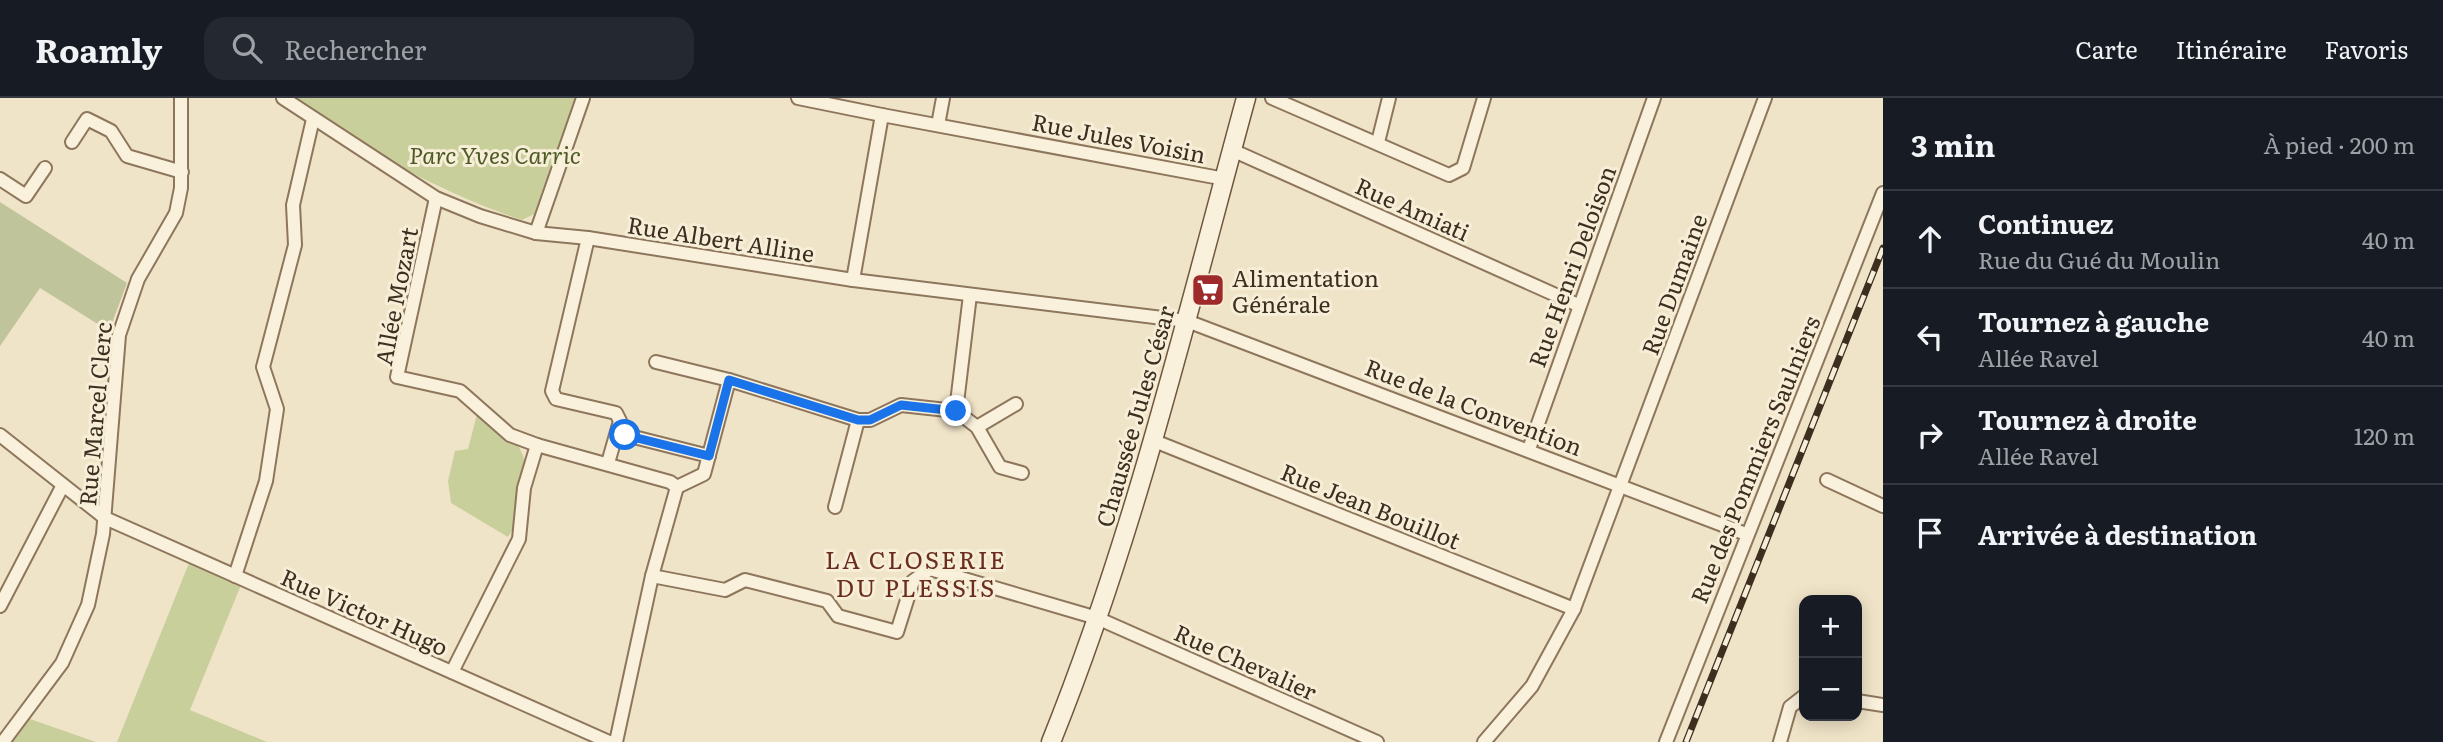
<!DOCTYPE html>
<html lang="fr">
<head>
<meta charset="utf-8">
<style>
  :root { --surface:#171b24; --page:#242831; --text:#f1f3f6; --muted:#9ea1a6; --line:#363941 }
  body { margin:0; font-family:Literata,serif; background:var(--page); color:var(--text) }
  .controls { position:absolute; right:21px; bottom:21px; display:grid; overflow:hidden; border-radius:14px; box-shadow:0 4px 18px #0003 }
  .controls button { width:63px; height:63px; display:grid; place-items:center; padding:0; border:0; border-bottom:2px solid var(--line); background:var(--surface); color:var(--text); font:35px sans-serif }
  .stop { position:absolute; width:21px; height:21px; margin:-16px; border:5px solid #1a73e8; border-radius:50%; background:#fff }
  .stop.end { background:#1a73e8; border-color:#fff; box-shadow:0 2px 7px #0008 }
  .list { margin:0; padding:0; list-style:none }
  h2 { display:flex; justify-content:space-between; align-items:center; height:91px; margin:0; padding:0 28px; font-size:30px }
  h2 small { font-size:23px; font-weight:400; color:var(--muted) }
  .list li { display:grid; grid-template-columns:46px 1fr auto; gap:21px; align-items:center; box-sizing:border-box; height:98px; padding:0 28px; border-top:2px solid var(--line) }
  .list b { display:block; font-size:26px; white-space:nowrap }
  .list p { margin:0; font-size:23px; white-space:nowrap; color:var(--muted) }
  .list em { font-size:23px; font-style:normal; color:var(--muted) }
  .icon { flex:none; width:38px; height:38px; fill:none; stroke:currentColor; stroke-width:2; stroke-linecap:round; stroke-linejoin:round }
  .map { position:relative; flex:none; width:1883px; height:644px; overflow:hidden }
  header { display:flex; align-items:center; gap:42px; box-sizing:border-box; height:98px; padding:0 35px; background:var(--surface); border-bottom:2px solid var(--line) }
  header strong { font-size:33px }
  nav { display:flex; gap:38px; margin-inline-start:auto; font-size:24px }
  .search { width:490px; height:63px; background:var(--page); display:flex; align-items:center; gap:18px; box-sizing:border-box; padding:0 24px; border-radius:21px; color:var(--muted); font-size:26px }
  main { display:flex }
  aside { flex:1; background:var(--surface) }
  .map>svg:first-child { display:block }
  .green { fill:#c9cf9b }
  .cemetery { fill:#bfc49a }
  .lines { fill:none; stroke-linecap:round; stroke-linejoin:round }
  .street-casing { stroke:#8d765c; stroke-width:16 }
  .secondary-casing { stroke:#6f573f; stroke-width:21 }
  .street { stroke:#faf1dc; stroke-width:12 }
  .secondary { stroke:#faf1dc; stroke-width:18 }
  .rail-casing { stroke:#3d2e20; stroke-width:7 }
  .rail { stroke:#f7eed8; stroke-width:4.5; stroke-dasharray:13; stroke-linecap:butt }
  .route { stroke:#1a73e8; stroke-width:9 }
  .labels { text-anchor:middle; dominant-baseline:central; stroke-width:6; stroke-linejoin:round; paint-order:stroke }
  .street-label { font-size:23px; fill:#3d2e20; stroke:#f7eed8 }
  .park-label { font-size:23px; font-style:italic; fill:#4d5a26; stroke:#f7eed8 }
  .poi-label { font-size:23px; fill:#3d2e20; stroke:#f7eed8; text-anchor:start }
  .neighbourhood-label { font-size:24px; letter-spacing:2px; fill:#6b2e1e; stroke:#f7eed8 }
</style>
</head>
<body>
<header>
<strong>Roamly</strong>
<div class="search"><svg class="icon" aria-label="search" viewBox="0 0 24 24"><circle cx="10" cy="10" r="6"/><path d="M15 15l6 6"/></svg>Rechercher</div>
<nav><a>Carte</a><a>Itinéraire</a><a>Favoris</a></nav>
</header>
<main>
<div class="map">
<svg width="1883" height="644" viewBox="0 0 1883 644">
  <rect width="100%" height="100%" fill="#f0e4c8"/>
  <!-- green -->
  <g class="green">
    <path d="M 288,0 L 575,0 L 534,116 L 522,122 C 445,97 355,47 288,0 Z"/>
    <polygon points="477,316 519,349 525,362 513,431 508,439 451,405 448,383 455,353 468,351"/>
    <polygon points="189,465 241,487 190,612 267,644 117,644"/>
    <polygon points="30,621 96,644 13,644"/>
  </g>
  <!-- cemetery -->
  <polygon class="cemetery" points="0,104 127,185 109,233 40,190 0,248"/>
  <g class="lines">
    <defs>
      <g id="street">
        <polyline points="283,0 436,100 480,118 536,135 588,140 853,182 1187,223 1746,436"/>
        <polyline points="798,0 882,17"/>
        <polyline points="1272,0 1449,77 1463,70 1484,0"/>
        <polyline points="938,27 943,0"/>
        <polyline points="72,44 87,21 111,33 127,58 182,74"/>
        <polyline points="1378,44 1389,0"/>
        <polyline points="1232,52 1578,207"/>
        <polyline points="0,81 26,98 45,70"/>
        <polyline points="436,100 397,279 460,293 510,337 537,347 524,390 519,441 452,574"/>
        <polyline points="536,135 583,0"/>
        <polyline points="588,140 552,293 556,301 616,315 620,323 608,365"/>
        <polyline points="853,182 882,17 1225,81"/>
        <polyline points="656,264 729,282"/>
        <polyline points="956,313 977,329 1000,369 1022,375"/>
        <polyline points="977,329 1016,306"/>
        <polyline points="618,335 709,358"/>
        <polyline points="0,337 105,420 609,644"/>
        <polyline points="1152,342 1574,511"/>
        <polyline points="537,347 670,384 677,389 652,478 616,644"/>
        <polyline points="1529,351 1654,0"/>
        <polyline points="1827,382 1883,408"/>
        <polyline points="677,389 704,376 729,282 858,322 870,322 901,307 956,313 970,197"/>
        <polyline points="835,409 858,322"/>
        <polyline points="235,478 266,383 277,311 263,269 295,147 293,107 313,21"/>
        <polyline points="652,478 725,492 745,482 827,503 838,518 897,534 913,483 930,471 1097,520 1377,644"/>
        <polyline points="0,508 63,387"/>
        <polyline points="1857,603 1883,607"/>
        <polyline points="3,644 62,565 88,507 103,436 119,237 138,181 176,115 181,90 181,0"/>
        <polyline points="1484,644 1532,588 1574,511 1765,0"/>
        <polyline points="1666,644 1883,95"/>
        <polyline points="1780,644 1790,609 1804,598"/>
      </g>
      <path id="secondary" d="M 1051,644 C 1135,436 1187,216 1246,0"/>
    </defs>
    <!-- street casing -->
    <use href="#street" class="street-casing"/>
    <!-- secondary casing -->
    <use href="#secondary" class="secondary-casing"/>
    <!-- street -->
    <use href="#street" class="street"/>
    <!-- secondary -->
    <use href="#secondary" class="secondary"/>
    <defs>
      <polyline id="rail" points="1686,644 1883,150"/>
    </defs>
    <!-- rail casing -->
    <use href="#rail" class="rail-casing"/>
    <!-- rail -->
    <use href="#rail" class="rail"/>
  </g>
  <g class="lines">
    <!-- route -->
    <polyline class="route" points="625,337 709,358 729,282 858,322 870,322 901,307 956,313"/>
  </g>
  <!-- icons -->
  <defs>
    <symbol id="supermarket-square" viewBox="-11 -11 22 22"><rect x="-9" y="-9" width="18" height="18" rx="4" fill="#9e2a2b" stroke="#f7eed8"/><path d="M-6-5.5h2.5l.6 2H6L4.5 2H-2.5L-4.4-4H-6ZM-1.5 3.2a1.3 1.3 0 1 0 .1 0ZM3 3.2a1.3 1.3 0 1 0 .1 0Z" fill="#fff"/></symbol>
  </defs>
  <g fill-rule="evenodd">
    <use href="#supermarket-square" x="1189" y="173" width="38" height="38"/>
  </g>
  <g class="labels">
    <!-- street labels -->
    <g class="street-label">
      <text transform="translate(1119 39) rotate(11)">Rue Jules Voisin</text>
      <text transform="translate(1413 110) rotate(24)">Rue Amiati</text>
      <text transform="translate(721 140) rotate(9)">Rue Albert Alline</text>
      <text transform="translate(1571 168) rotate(-70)">Rue Henri Deloison</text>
      <text transform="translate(1673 186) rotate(-70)">Rue Dumaine</text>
      <text transform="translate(395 198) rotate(-79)">Allée Mozart</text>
      <text transform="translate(1474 308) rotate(21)">Rue de la Convention</text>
      <text transform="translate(94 316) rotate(-85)">Rue Marcel Clerc</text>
      <text transform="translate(1134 318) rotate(-74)">Chaussée Jules César</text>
      <text transform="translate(1754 361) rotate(-68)">Rue des Pommiers Saulniers</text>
      <text transform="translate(1371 407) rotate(22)">Rue Jean Bouillot</text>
      <text transform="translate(365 513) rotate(24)">Rue Victor Hugo</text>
      <text transform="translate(1246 563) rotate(24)">Rue Chevalier</text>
    </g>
    <!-- park labels -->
    <g class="park-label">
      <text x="495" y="56">Parc Yves Carric</text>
    </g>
    <!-- poi labels -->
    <g class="poi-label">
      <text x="1232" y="179">Alimentation<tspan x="1232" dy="26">Générale</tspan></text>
    </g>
    <!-- neighbourhood labels -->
    <g class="neighbourhood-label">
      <text x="916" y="460">LA CLOSERIE<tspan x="916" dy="28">DU PLESSIS</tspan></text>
    </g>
  </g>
</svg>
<div class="controls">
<button>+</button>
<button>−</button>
</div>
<div class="stop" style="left:625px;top:337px"></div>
<div class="stop end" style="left:956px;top:313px"></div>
</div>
<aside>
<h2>3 min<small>À pied · 200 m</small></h2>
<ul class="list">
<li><svg class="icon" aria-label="ahead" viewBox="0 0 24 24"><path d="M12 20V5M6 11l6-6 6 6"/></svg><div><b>Continuez</b><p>Rue du Gué du Moulin</p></div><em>40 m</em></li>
<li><svg class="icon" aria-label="left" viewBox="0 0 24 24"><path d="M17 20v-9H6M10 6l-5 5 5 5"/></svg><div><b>Tournez à gauche</b><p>Allée Ravel</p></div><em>40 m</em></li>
<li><svg class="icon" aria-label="right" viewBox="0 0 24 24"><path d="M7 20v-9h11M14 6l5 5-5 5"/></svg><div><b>Tournez à droite</b><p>Allée Ravel</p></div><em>120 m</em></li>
<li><svg class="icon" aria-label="arrive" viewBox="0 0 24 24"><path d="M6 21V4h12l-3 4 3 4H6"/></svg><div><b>Arrivée à destination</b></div></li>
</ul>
</aside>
</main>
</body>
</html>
